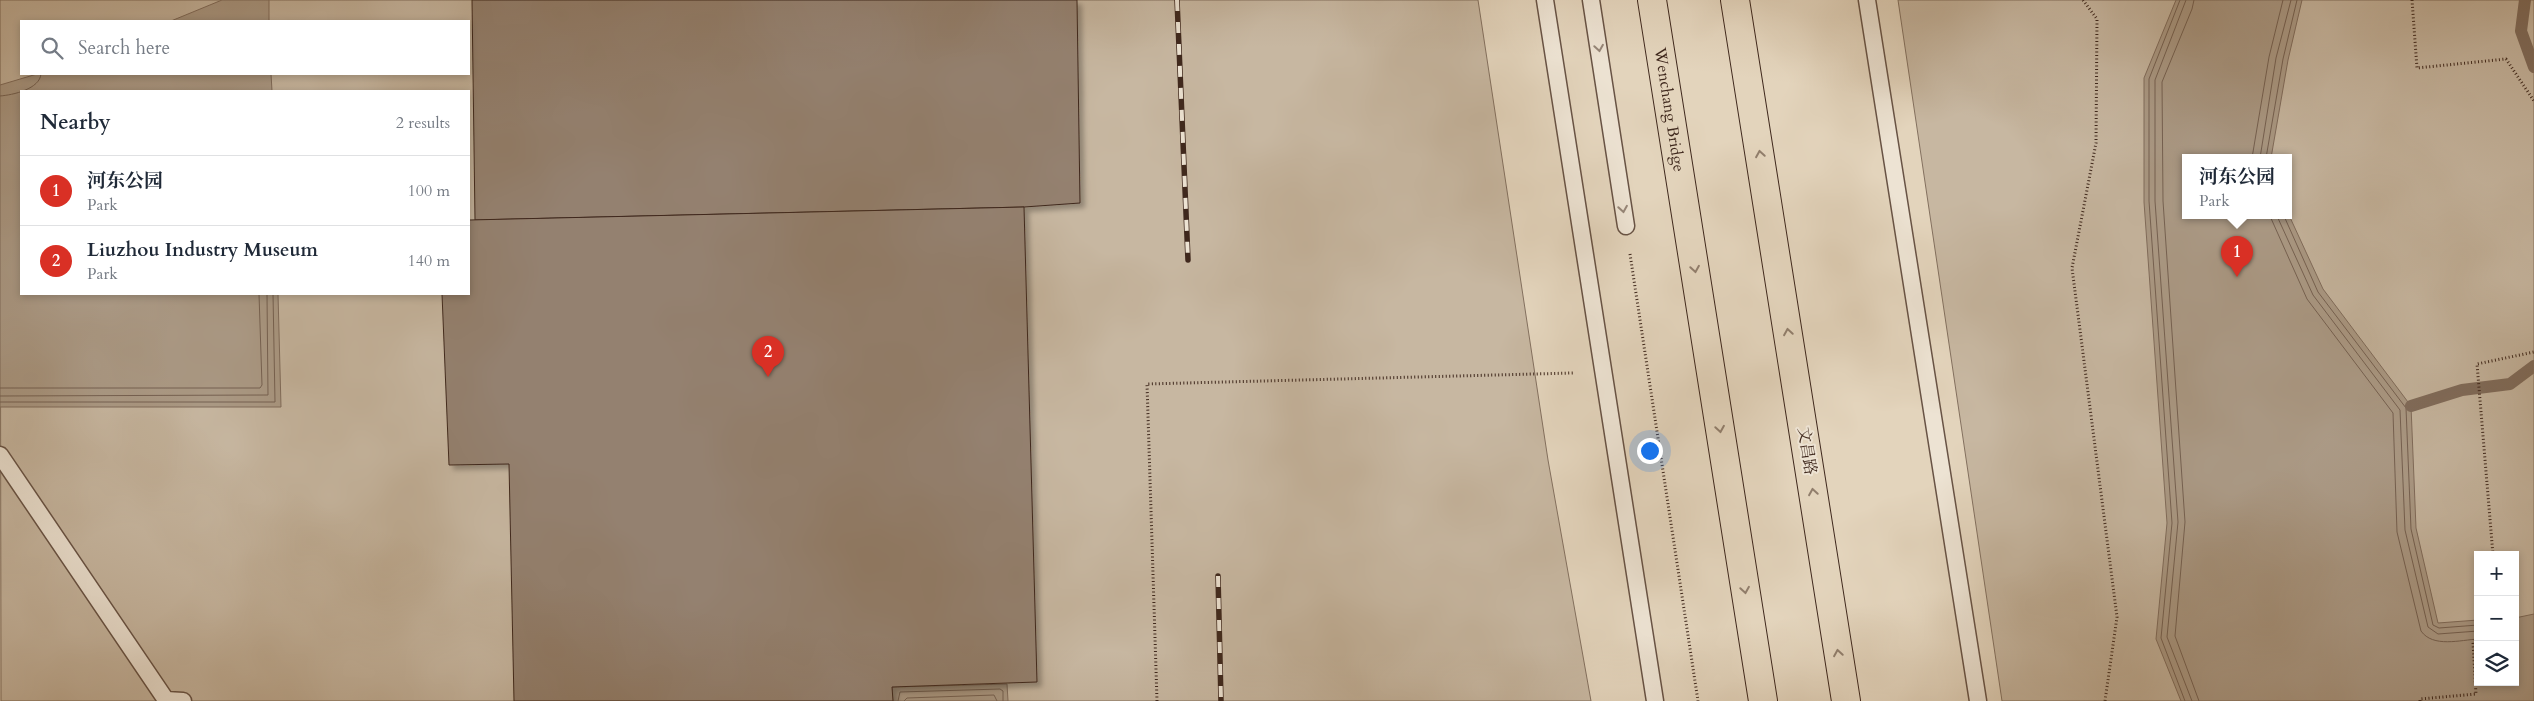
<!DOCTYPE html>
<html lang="en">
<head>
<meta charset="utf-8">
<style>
  :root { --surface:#fff; --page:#f2f2f3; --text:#1f2937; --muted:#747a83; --line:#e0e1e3; --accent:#d93025 }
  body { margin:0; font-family:Cardo,"Noto Serif SC",serif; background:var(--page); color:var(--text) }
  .controls { position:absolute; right:15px; bottom:15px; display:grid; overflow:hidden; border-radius:0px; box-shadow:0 2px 8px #0003 }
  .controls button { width:45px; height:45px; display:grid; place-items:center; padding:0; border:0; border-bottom:1px solid var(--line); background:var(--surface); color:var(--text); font:25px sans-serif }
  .you { position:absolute; left:1649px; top:450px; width:18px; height:18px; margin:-12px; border:4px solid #fff; border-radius:50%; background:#1a73e8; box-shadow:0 0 0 8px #1a73e833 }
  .badge { display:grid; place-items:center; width:32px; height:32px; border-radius:50%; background:var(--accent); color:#fff; font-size:16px; font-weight:700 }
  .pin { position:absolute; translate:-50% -41px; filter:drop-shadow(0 1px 2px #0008) }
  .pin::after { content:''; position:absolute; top:26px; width:18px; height:15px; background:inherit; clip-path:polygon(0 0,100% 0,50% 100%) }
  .popup { position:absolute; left:2182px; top:154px; width:110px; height:65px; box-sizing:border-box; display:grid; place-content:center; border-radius:0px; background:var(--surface); filter:drop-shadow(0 1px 4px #0005); font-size:16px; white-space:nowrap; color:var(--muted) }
  .popup b { font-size:19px; color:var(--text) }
  .popup::after { content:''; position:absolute; left:50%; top:100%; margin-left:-10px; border:10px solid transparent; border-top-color:var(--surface) }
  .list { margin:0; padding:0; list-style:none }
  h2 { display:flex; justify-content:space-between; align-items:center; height:65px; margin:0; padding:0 20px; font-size:21px }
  h2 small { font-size:16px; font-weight:400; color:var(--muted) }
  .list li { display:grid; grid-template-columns:32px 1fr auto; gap:15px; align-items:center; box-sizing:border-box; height:70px; padding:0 20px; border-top:1px solid var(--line) }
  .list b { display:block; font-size:19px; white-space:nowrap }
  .list p { margin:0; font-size:16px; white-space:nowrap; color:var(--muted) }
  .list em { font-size:16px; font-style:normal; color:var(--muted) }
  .icon { flex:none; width:28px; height:28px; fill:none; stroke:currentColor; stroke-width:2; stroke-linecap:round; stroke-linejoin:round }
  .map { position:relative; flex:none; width:2534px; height:701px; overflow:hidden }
  .search { position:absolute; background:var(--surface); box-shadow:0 2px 8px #0003; left:20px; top:20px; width:450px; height:55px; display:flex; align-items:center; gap:12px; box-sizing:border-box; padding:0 18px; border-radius:0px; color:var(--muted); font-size:19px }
  .panel { position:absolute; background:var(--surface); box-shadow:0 2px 8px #0003; left:20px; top:90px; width:450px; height:205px; border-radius:0px }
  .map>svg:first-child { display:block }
  .green { fill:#c7b7a1; stroke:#83705f; fill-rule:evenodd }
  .water { fill:#ab9a86; stroke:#806c5c }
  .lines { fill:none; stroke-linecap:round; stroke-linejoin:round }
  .shore { stroke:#756152; stroke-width:1 }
  .stream { stroke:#806c5c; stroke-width:12 }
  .building { fill:#948170; stroke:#3f281d; filter:url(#shadow) }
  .service-casing { stroke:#685345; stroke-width:19 }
  .primary-casing { stroke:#3f281d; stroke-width:30 }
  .path { stroke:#3f281d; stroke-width:3; stroke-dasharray:1 2.5; stroke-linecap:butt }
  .service { stroke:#ede3d3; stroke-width:16 }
  .primary { stroke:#e3d4bc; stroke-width:28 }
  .rail-casing { stroke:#3f281d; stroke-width:5.5 }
  .rail { stroke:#ede3d3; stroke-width:4; stroke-dasharray:11; stroke-linecap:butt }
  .oneway { stroke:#968678 }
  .oneway2 { stroke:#917e6c }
  .labels { text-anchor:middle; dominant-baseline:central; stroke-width:4; stroke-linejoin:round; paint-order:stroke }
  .street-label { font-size:16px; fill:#3f281d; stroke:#ede3d3 }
</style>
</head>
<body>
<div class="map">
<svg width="2534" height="701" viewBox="0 0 2534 701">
  <defs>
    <filter id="shadow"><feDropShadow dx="4.5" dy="4.5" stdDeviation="2.5" flood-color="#0004"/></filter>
  </defs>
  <rect width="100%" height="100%" fill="#e3d4bc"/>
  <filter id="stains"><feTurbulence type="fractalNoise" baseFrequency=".004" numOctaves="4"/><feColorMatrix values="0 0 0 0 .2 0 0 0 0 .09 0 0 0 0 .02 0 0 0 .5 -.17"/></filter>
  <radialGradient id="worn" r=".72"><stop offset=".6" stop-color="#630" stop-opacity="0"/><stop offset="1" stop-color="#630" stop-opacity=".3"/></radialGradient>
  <!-- green -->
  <g class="green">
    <path d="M 0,0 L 1478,0 L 1548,460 L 1591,701 L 1,701 ZM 21,21 L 469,21 L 469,74 L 21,74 ZM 21,91 L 469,91 L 469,294 L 21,294 Z"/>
    <path d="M 1898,0 L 2534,0 L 2534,701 L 2002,701 ZM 2186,158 L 2288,158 L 2288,216 L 2186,216 ZM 2478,555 L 2515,555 L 2515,682 L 2478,682 Z"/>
  </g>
  <!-- water -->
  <g class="water">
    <polygon points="222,0 269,0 269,21 171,21"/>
    <polygon points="2176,0 2302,0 2288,60 2271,158 2186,158 2186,216 2288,216 2288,213 2323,289 2411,406 2416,528 2438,623 2478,620 2478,682 2515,682 2515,618 2534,614 2534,701 2181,701 2156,639 2167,523 2144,202 2144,78"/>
    <polygon points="37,74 271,74 272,91 21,91 21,294 278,294 281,407 0,407 0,85"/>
    <polygon points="1007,684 1008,701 893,701 892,687"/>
  </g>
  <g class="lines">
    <!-- shore -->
    <g class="shore">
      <polyline points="2180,0 2149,79 2149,201 2172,523 2161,638 2185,701"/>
      <polyline points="2186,0 2155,80 2155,201 2178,522 2167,637 2192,701"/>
      <polyline points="2194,0 2192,9 2162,82 2163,201 2185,522 2175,636 2199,701"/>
      <path d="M 0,96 C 13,95 40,89 41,74"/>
      <polyline points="2252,158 2269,57 2283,0"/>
      <polyline points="2260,158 2276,58 2291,0"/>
      <polyline points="2266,158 2283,59 2297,0"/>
      <path d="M 2270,216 L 2307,299 L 2393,413 L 2397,532 L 2421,631 C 2433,648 2460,640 2478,639"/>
      <polyline points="2277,216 2313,295 2400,410 2405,530 2428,627 2438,634 2478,631"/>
      <polyline points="2284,216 2318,292 2406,408 2411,529 2433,625 2439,628 2478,625"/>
      <polyline points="0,388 260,388 262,385 259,294"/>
      <polyline points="0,396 268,395 267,294"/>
      <polyline points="0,402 275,402 273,294"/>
      <polyline points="898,701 900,692 1000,689 1003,691 1003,701"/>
      <polyline points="904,701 907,698 994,695 997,701"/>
    </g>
    <!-- stream -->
    <g class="stream">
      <polyline points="2525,0 2521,31 2534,67"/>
      <polyline points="2411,406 2462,390 2510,384 2534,366"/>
    </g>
  </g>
  <!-- building -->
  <g class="building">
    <polygon points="472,0 1077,0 1080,203 1024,207 475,220"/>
    <polygon points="1024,207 1037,682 892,687 893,701 514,701 509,464 449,465 442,294 469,294 469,220"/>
  </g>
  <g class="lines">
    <defs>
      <g id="service">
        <polyline points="1545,0 1655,701"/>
        <polyline points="1591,0 1626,226"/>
        <polyline points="1867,0 1978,701"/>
        <polyline points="0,455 166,700 183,701"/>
      </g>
      <g id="primary">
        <path id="s1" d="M 1652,0 L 1763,701"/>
        <polyline points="1735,0 1846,701"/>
      </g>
    </defs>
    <!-- service casing -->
    <use href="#service" class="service-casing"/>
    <!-- primary casing -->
    <use href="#primary" class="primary-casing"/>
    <!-- path -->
    <g class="path">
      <polyline points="2083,0 2097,19 2096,143 2072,268 2117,617 2105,701"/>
      <polyline points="2412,0 2417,68 2506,59 2534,101"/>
      <polyline points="1630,254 1698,701"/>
      <polyline points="2493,555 2477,364 2534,352"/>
      <polyline points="1157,701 1147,384 1573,373"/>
      <polyline points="2420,701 2420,699 2476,694 2473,642 2478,638"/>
    </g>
    <!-- service -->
    <use href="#service" class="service"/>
    <!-- primary -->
    <use href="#primary" class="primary"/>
    <defs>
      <g id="rail">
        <polyline points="1177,0 1188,260"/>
        <polyline points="1218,576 1221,701"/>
      </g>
    </defs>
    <!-- rail casing -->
    <use href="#rail" class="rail-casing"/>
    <!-- rail -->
    <use href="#rail" class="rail"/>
  </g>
  <!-- one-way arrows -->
  <defs><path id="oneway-chevron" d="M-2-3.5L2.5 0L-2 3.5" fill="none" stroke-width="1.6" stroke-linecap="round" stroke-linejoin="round" transform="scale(1.25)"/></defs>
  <g class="oneway">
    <use href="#oneway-chevron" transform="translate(1599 48) rotate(81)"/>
    <use href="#oneway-chevron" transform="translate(1623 209) rotate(81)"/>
  </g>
  <g class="oneway2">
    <use href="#oneway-chevron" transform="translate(1760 154) rotate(-99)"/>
    <use href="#oneway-chevron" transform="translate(1695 269) rotate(81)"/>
    <use href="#oneway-chevron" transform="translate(1788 332) rotate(-99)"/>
    <use href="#oneway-chevron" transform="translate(1720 429) rotate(81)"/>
    <use href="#oneway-chevron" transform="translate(1813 492) rotate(-99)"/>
    <use href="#oneway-chevron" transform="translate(1745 590) rotate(81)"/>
    <use href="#oneway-chevron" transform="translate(1838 653) rotate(-99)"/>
  </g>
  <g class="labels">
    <!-- street labels -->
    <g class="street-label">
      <text stroke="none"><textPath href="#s1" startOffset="111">Wenchang Bridge</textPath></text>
      <text transform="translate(1807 451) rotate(81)">文昌路</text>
    </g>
  </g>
  <rect width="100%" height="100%" filter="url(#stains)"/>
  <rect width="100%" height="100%" fill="url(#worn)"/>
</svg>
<div class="controls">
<button>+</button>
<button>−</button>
<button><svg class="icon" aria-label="layers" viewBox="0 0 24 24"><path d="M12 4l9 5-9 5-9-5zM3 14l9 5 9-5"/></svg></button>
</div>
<div class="you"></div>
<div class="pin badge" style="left:2237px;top:277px">1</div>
<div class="popup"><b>河东公园</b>Park</div>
<div class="pin badge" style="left:768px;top:377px">2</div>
<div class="search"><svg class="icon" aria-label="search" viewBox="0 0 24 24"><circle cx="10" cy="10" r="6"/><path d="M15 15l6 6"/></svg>Search here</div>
<section class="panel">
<h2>Nearby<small>2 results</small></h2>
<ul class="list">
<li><span class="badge">1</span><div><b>河东公园</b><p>Park</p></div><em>100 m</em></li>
<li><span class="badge">2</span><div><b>Liuzhou Industry Museum</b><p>Park</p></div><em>140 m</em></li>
</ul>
</section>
</div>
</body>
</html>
